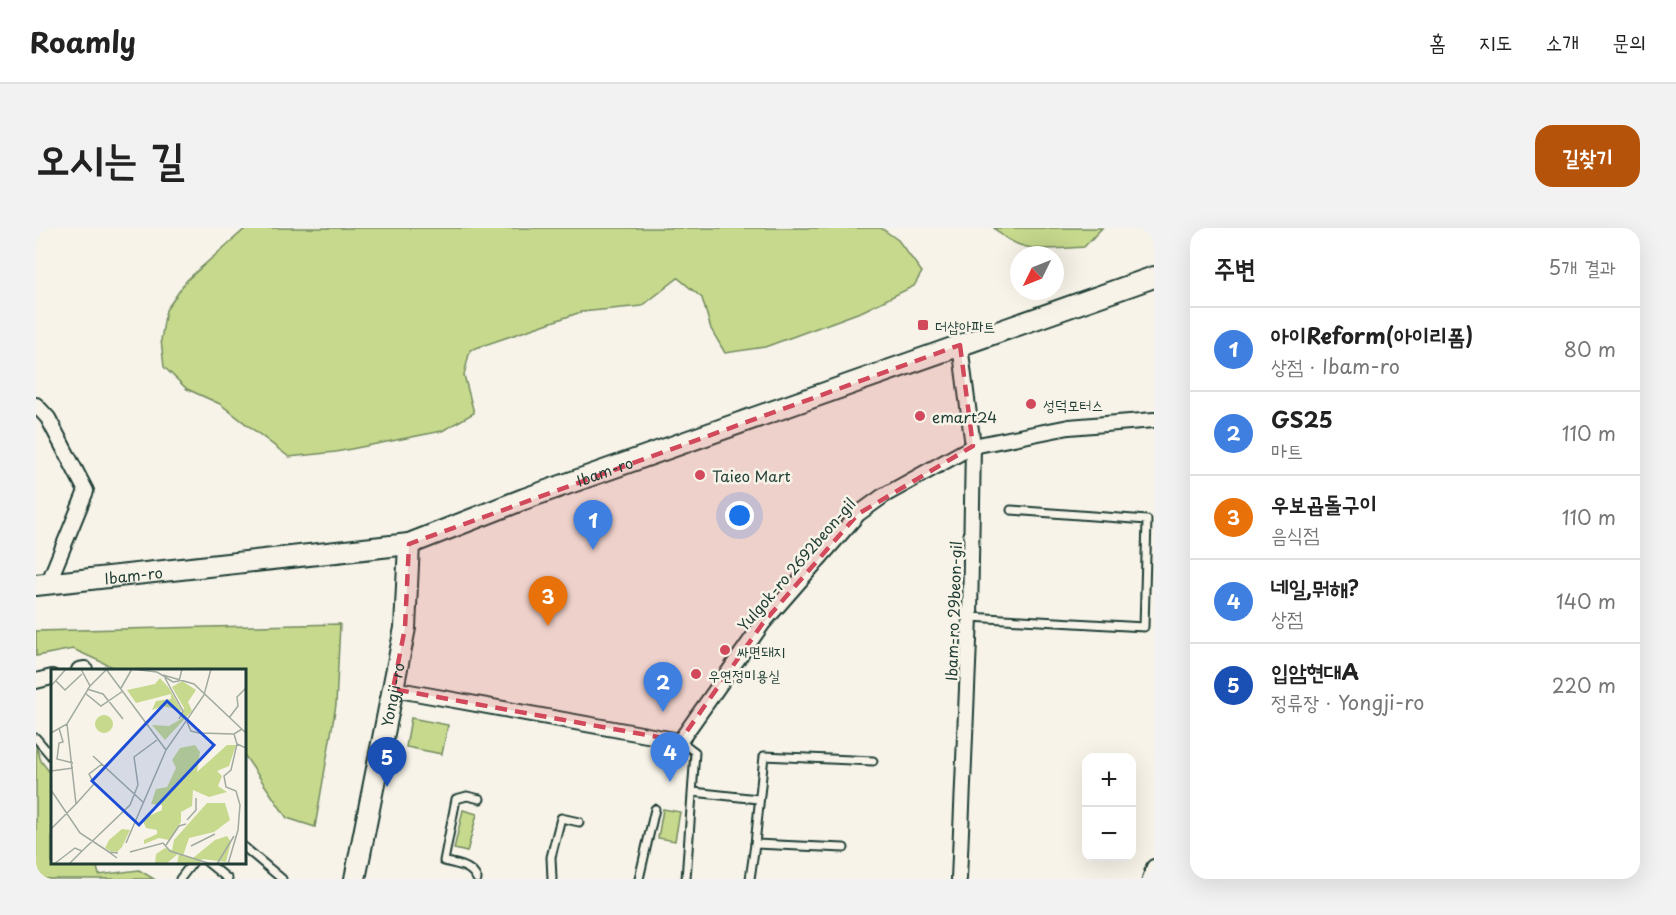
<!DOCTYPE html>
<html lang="ko">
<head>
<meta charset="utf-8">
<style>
  :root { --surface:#fff; --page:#f2f2f2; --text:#222; --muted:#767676; --line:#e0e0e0; --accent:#b45309 }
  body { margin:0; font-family:"Playpen Sans","Poor Story",sans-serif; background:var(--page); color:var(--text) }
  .controls { position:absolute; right:18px; bottom:18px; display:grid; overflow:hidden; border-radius:12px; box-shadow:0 6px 24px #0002 }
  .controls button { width:54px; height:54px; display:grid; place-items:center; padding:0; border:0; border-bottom:2px solid var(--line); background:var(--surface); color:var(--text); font:30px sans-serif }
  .compass { position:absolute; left:974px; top:18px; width:54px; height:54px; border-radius:50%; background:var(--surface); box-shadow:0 6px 24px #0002; rotate:227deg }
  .you { position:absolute; left:704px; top:288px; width:21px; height:21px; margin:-15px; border:4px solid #fff; border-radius:50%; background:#1a73e8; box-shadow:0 0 0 9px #1a73e833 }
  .badge { display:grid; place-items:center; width:39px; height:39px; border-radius:50%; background:var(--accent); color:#fff; font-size:20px; font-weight:700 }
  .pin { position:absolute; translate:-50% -50px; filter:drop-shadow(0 2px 3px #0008) }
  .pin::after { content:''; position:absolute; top:32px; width:21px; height:18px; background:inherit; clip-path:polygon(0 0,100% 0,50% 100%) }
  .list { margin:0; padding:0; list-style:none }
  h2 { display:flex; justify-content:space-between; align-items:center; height:78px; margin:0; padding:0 24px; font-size:26px }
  h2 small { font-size:20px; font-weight:400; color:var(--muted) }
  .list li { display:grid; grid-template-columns:39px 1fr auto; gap:18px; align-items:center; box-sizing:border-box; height:84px; padding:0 24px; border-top:2px solid var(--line) }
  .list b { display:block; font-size:22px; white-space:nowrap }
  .list p { margin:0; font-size:20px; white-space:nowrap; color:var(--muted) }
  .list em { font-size:20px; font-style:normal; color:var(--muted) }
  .map { position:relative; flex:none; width:1118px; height:651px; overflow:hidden; border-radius:18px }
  header { display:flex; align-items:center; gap:36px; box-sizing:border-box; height:84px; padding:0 30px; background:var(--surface); border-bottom:2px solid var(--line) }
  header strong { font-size:28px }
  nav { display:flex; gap:33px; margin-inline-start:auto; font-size:21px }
  .intro { display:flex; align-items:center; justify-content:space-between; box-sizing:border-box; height:144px; padding:0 36px }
  h1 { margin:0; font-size:42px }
  .button { padding:15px 27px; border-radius:18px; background:var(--accent); color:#fff; font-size:21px; font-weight:700 }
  main { display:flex; gap:36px; padding:0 36px }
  aside { flex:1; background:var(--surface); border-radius:18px; box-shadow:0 6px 24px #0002 }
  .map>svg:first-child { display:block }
  .green { fill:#c7d98d; stroke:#738b60; stroke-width:1.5 }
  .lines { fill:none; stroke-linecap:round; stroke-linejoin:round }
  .lane-casing { stroke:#1f3d34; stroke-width:11 }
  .street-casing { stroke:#1f3d34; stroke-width:18 }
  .secondary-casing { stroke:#1f3d34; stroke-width:24 }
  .lane { stroke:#f7f3e8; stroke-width:7 }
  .street { stroke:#f7f3e8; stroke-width:14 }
  .secondary { stroke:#f7f3e8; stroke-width:20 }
  .marked { fill:#d1495b; fill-opacity:0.2; stroke:#d1495b; stroke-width:4.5; stroke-dasharray:12 8; stroke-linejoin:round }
  .poi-dot { fill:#d1495b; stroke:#f7f3e8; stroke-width:2 }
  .labels { text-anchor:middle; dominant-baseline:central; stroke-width:5; stroke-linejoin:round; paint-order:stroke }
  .poi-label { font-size:15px; fill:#1f3d34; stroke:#f7f3e8; text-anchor:start }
  .street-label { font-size:15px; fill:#1f3d34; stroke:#f7f3e8 }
  .inset-road { fill:none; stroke:#a1aaa0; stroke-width:1.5 }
  .view { fill:#1d4ed8; fill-opacity:0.15; stroke:#1d4ed8; stroke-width:3 }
  .inset-edge { fill:none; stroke:#1f3d34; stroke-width:3 }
</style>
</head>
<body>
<header>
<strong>Roamly</strong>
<nav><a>홈</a><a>지도</a><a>소개</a><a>문의</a></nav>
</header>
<div class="intro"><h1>오시는 길</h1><a class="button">길찾기</a></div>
<main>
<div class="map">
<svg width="1118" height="651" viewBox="0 0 1118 651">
  <rect width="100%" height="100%" fill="#f7f3e8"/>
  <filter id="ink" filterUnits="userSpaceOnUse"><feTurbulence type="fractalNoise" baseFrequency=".0167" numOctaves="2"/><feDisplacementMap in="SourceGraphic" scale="12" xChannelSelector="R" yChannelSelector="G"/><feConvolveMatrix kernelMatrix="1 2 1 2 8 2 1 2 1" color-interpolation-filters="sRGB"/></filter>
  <g filter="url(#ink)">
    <!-- green -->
    <g class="green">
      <polygon points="210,0 845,0 862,12 886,44 878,58 827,83 729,119 689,125 675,101 666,70 642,50 606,78 545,84 434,122 428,147 438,185 406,203 300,224 253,229 184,176 151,161 128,139 125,112 130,82 151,52"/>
      <path d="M 958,0 L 1066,0 L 1048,19 C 1015,21 983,27 958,0 Z"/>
      <polygon points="304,396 300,477 279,599 251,590 209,528 208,442 83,442 37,421 0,428 0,403"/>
      <polygon points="375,490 412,497 406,526 370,519"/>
      <polygon points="0,518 5,533 16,547 16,634 60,635 63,647 103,642 118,651 0,651"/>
      <polygon points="627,581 644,584 639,613 622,610"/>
      <polygon points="427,582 441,586 431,624 418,621"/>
    </g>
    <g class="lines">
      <defs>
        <g id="lane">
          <polyline points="934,389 1108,399 1111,292 975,282"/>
          <polyline points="0,510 16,529"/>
          <polyline points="644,513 659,524 650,651"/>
          <polyline points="657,564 722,571"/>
          <polyline points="719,616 728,528 837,533"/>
          <polyline points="208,619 246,651"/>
          <polyline points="171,634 192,651"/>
          <polyline points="144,651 157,634"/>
          <path d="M 441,651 C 435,637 421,637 408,633 L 420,571 L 431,568 L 444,571"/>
          <polyline points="516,651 515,629 525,590 543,594"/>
          <polyline points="603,651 619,581"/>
          <polyline points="714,651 719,616 808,620"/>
        </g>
        <g id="street">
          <polyline points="0,177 12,190 50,263 12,356"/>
          <polyline points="43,442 49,441"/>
          <polyline points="0,453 16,449"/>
          <polyline points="357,461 644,513 727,395 822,286 847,268 937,218 1033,199 1118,192"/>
          <polyline points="923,651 934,389 937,218 924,117"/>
          <polyline points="1114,651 1118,639"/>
        </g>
        <g id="secondary">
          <path id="s1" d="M 0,357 L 373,316 L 488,271 L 1118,49"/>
          <path id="s2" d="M 319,651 L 369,400 L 373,316"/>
        </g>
      </defs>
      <!-- lane casing -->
      <use href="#lane" class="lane-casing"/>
      <!-- street casing -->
      <use href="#street" class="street-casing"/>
      <!-- secondary casing -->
      <use href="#secondary" class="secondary-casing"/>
      <!-- lane -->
      <use href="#lane" class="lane"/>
      <!-- street -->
      <use href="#street" class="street"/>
      <!-- secondary -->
      <use href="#secondary" class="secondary"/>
    </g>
  </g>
  <!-- marked area -->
  <path class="marked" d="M 924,117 L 937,218 L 822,286 L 727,395 L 644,513 L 357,461 L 369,400 L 373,316 Z"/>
  <!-- markers -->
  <g class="poi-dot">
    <rect x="881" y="91" width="12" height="12" rx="3"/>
    <circle cx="995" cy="176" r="6"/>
    <circle cx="884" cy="188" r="6"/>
    <circle cx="664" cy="247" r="6"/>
    <circle cx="689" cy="422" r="6"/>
    <circle cx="660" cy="446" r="6"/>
  </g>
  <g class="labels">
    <!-- poi labels -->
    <g class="poi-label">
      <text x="899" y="97">더샵아파트</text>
      <text x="1007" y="176">성덕모터스</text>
      <text x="896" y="188">emart24</text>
      <text x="676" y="247">Taieo Mart</text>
      <text x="701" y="422">싸면돼지</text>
      <text x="672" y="446">우연정미용실</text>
    </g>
    <!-- street labels -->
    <g class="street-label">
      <text stroke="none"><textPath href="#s1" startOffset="584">Ibam-ro</textPath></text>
      <text transform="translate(760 336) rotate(-49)">Yulgok-ro 2692beon-gil</text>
      <text stroke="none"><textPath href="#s1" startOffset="98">Ibam-ro</textPath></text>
      <text transform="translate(917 383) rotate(-88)">Ibam-ro 29beon-gil</text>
      <text stroke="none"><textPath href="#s2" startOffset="188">Yongji-ro</textPath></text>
    </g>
  </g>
  <!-- overview -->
  <g transform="translate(15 441)">
    <rect width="195" height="195" fill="#f7f3e8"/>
    <path d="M 109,9 L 118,19 L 131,42 L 112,37 L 101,41 L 105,32 L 120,30 L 120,25 L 85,34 L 76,21 L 104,15 ZM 131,12 L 145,21 L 137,33 L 141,42 L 114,71 L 101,56 L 118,57 L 130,50 L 133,39 L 121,18 ZM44 55a9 9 0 1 1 18 0a9 9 0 1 1-18 0ZM 144,76 L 149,83 L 146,103 L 176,76 L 185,76 L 178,97 L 166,102 L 171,107 L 167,117 L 176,123 L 158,128 L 142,121 L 141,137 L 130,143 L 130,153 L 118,171 L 108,169 L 93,175 L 93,171 L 106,165 L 106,161 L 95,159 L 91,150 L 111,141 L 111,136 L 100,135 L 105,120 L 116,118 L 125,99 L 121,91 L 129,79 ZM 156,134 L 174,134 L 179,151 L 163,163 L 138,169 L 132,187 L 142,189 L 164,171 L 176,167 L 180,173 L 175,193 L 151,190 L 148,195 L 126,195 L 128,184 L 115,195 L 104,195 L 105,185 L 114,179 L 121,181 L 123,171 ZM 71,160 L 79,161 L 71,178 L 66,183 L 59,182 L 54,179 L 58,171 Z" fill="#c7d98d"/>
    <path class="inset-road" d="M 55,0 L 115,81M 80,0 L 106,3 L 122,13 L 128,12 L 131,0M 112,6 L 143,15 L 195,64M 114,9 L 132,42 L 128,50M 5,12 L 14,21 L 31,5M 0,17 L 15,0M 39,17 L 55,1M 70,19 L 81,0M 36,20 L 52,25 L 72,50M 34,24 L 50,37 L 72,22M 178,49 L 187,37 L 186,28 L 195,19M 136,53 L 140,62 L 148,64 L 183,65 L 191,60M 8,59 L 12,73 L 8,74 L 6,90 L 22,94M 0,64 L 16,55 L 39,17 L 30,0M 183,65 L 186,75 L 195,79M 42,87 L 93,134M 0,102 L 22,99M 0,121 L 29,164 L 58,183M 25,135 L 43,115 L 38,105 L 51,95M 136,151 L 145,141 L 145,129M 0,160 L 25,135 L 16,55M 75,174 L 115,81 L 153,26 L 160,0M 115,176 L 128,157 L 135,155M 140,177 L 164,165M 31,182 L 79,136 L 87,116 L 83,88 L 106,71M 79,183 L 112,174 L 119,182 L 160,195M 66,189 L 58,183 L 67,184M 3,195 L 24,179 L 31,182 L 18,195M 166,195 L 183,167M 177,195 L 187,161 L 189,136 L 185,122 L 175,118 L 173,107 L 180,101 L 186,75"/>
    <path class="view" d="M 116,32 L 163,76 L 88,156 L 41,112 Z"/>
    <rect width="195" height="195" class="inset-edge"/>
  </g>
</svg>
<div class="controls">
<button>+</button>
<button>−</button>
</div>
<svg class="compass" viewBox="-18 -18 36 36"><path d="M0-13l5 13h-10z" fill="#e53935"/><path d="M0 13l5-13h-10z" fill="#767676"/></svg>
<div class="you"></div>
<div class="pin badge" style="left:557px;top:322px;background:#3f7fe0">1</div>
<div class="pin badge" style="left:627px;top:484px;background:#3f7fe0">2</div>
<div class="pin badge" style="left:512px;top:398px;background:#e8710a">3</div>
<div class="pin badge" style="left:634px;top:554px;background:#3f7fe0">4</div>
<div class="pin badge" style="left:351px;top:559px;background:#1a4fb4">5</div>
</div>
<aside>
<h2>주변<small>5개 결과</small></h2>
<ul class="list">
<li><span class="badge" style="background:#3f7fe0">1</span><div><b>아이Reform(아이리폼)</b><p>상점 · Ibam-ro</p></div><em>80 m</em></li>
<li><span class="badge" style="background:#3f7fe0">2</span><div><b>GS25</b><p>마트</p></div><em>110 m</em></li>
<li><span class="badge" style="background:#e8710a">3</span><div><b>우보곱돌구이</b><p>음식점</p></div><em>110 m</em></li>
<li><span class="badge" style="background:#3f7fe0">4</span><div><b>네일,뭐해?</b><p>상점</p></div><em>140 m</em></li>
<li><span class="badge" style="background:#1a4fb4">5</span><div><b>입암현대A</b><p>정류장 · Yongji-ro</p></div><em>220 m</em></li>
</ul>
</aside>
</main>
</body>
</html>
